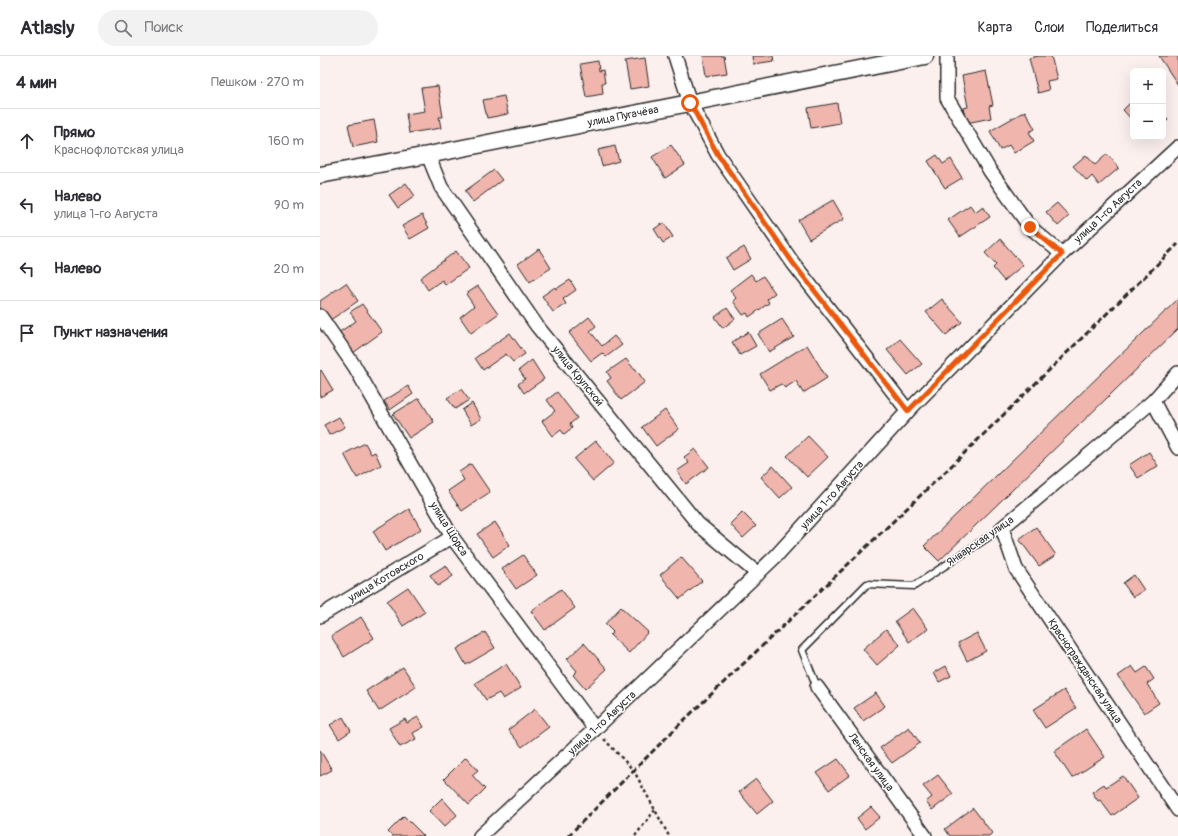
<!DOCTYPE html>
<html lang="ru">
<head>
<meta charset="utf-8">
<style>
  :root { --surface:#fff; --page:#f2f2f3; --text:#2b2b33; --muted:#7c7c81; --line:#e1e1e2 }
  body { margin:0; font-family:Pangolin,sans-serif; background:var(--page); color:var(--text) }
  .controls { position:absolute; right:12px; top:12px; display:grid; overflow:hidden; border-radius:6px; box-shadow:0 4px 16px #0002 }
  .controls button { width:36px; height:36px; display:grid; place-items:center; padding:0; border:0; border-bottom:1px solid var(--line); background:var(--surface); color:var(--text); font:20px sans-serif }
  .stop { position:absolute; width:12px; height:12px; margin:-9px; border:3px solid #ea580c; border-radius:50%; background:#fff }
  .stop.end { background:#ea580c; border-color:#fff; box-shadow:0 1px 4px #0008 }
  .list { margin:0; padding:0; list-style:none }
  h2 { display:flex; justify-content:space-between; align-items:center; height:52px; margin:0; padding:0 16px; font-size:17px }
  h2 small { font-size:13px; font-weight:400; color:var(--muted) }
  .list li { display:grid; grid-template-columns:26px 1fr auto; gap:12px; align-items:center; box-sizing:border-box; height:64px; padding:0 16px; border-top:1px solid var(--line) }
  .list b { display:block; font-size:15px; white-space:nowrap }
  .list p { margin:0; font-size:13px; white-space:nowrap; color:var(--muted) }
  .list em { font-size:13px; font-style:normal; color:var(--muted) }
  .icon { flex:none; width:22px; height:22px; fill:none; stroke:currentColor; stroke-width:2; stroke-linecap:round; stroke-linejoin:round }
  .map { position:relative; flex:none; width:858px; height:780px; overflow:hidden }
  header { display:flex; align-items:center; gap:24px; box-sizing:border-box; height:56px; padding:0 20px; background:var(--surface); border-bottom:1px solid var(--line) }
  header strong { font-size:19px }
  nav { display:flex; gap:22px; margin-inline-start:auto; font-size:14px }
  .search { width:280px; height:36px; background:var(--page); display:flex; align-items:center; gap:10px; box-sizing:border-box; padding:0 14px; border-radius:22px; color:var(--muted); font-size:15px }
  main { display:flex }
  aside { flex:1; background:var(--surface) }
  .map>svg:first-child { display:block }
  .building { fill:#f0b5ac; stroke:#2b2b2b }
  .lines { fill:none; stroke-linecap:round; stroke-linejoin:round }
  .service-casing { stroke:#2b2b2b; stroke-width:9 }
  .minor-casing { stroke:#2b2b2b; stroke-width:16 }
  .tertiary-casing { stroke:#2b2b2b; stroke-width:19 }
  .path { stroke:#2b2b2b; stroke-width:2.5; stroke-dasharray:3 3; stroke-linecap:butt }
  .service { stroke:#fff; stroke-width:6 }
  .minor { stroke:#fff; stroke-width:13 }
  .tertiary { stroke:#fff; stroke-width:16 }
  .rail { stroke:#2b2b2b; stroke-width:3; stroke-dasharray:6 3; stroke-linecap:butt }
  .route { stroke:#ea580c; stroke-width:5 }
  .labels { text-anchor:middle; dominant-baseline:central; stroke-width:3; stroke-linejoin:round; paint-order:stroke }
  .street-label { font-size:11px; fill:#2b2b2b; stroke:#fff }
</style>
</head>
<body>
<header>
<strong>Atlasly</strong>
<div class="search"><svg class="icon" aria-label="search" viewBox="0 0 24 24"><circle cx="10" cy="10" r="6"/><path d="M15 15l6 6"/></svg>Поиск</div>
<nav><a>Карта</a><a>Слои</a><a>Поделиться</a></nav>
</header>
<main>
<aside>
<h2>4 мин<small>Пешком · 270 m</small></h2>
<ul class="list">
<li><svg class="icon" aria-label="ahead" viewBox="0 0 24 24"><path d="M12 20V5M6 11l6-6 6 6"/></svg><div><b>Прямо</b><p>Краснофлотская улица</p></div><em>160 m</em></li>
<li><svg class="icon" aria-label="left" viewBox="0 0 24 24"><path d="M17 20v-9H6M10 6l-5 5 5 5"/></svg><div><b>Налево</b><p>улица 1-го Августа</p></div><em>90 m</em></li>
<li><svg class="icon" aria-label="left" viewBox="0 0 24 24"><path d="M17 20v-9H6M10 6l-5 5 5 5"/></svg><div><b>Налево</b></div><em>20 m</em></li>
<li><svg class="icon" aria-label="arrive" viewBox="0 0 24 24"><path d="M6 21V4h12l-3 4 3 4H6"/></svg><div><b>Пункт назначения</b></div></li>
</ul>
</aside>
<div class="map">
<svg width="858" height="780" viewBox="0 0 858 780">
  <rect width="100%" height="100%" fill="#fcf0ee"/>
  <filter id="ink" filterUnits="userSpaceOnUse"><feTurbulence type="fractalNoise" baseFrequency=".025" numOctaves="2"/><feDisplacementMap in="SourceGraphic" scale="8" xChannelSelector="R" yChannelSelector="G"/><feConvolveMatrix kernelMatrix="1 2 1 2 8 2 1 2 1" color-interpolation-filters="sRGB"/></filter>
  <g filter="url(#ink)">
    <!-- building -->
    <g class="building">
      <polygon points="383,0 404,0 407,17 386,20"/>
      <polygon points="432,0 453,0 454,5 433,8"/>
      <polygon points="719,0 731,0 737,23 727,25 729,34 718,37 709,2"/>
      <polygon points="839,0 858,0 858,29"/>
      <polygon points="325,2 329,30 310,33 305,5"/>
      <polygon points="278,5 279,15 283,14 285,27 282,27 283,38 266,41 260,8"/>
      <polygon points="666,15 673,49 669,50 671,62 646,67 643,52 648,51 642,20"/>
      <polygon points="118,30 123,61 119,61 121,72 89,77 86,58 105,55 101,32"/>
      <polygon points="184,40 188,58 167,62 163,44"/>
      <polygon points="813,44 813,65 803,54"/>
      <polygon points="517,47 520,67 491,72 488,52"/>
      <polygon points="705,55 715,73 709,76 714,85 694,97 689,89 680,94 670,75"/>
      <polygon points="843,59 848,64 843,68"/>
      <polygon points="54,64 58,86 33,91 28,69"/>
      <polygon points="351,89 365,109 345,122 332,101"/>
      <polygon points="295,90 299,105 282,110 278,94"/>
      <polygon points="787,98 799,112 779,129 772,120 767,125 753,110 766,99 775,109"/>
      <polygon points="617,99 623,108 631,103 642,122 625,132 608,105"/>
      <polygon points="174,114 182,124 153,146 145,135"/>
      <polygon points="86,127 95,140 78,152 69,139"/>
      <polygon points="513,144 524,163 489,183 478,164"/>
      <polygon points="737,147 749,160 738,170 726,156"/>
      <polygon points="650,149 655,156 663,150 670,161 640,181 628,164"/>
      <polygon points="102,159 109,172 90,183 82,170"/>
      <polygon points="344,167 353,181 343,187 334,173"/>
      <polygon points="680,183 703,209 684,225 673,212 676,209 665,197"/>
      <polygon points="424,191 431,203 413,214 406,202"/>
      <polygon points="219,193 231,212 210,226 198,208"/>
      <polygon points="136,195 149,212 125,229 122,224 108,234 100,222"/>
      <polygon points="431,218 436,225 443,220 455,237 447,243 449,247 429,261 427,257 423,259 413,245 416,242 410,234"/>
      <polygon points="250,224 256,234 243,243 246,248 233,256 222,240 235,231 236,233"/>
      <polygon points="26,227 38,245 9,265 0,252 0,245"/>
      <polygon points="158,230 178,258 151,277 140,261 154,250 146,238"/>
      <polygon points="622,243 642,266 626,279 606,256"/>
      <polygon points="858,243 858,273 619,505 604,490"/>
      <polygon points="42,248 62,276 33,297 18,277 36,265 30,256"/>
      <polygon points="407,252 415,263 403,272 395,261"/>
      <polygon points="269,261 276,270 270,275 282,290 294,280 302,289 286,301 282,297 271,305 249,277"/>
      <polygon points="462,263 474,281 449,296 438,278"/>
      <polygon points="428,276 436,290 420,299 412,286"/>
      <polygon points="190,277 205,298 193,306 186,298 163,314 155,302"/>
      <polygon points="580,283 602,308 588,319 567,294"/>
      <polygon points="487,289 507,322 483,337 476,325 465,332 461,328 450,334 440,318"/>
      <polygon points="306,303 314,313 315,312 325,326 301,344 287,325 291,322 287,316"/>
      <polygon points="212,304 224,323 204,337 198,328 205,323 199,314"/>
      <polygon points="1,314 13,334 0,341 0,315"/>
      <polygon points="88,330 93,338 70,354 64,345"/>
      <polygon points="141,333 149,344 135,353 127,342"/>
      <polygon points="237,336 257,362 250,368 252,372 244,378 241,374 233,380 222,365 235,355 227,344"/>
      <polygon points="99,342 114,366 89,382 73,358"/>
      <polygon points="152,347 161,363 151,369 142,354"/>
      <polygon points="345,354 359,373 336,390 322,371"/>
      <polygon points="19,361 25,371 9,379 4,369"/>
      <polygon points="488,380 508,401 487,421 467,400"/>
      <polygon points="276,385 294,407 273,425 254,403"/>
      <polygon points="45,387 51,398 55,396 61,409 37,422 24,398"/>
      <polygon points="375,393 389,411 366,428 357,415 369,407 364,401"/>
      <polygon points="829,396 838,410 818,422 809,409"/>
      <polygon points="151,408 170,436 142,455 128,435 144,424 139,416"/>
      <polygon points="453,410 472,431 460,442 441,421"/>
      <polygon points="89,453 101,473 65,495 53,475"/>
      <polygon points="422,456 436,470 423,482 410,468"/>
      <polygon points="175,466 190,489 173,501 157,478"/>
      <polygon points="716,471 736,499 719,510 699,483"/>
      <polygon points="203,499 217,519 196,533 182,513"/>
      <polygon points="361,501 382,525 360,543 340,519"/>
      <polygon points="126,509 133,520 118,530 110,519"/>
      <polygon points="814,519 824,534 813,541 803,527"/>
      <polygon points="88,531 105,556 83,570 67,545"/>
      <polygon points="241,533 255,552 225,574 211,555"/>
      <polygon points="301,551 328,576 309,597 290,579 293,576 285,568"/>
      <polygon points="593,552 608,573 589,586 575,565"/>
      <polygon points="41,561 54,582 24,601 11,580"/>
      <polygon points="566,573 580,589 557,609 543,593"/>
      <polygon points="165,576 175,592 146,609 137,593"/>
      <polygon points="657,577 666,595 647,605 638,587"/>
      <polygon points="264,587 287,613 265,633 253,619 257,615 247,603"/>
      <polygon points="186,608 201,632 183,643 179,637 166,644 155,627"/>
      <polygon points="626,610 631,620 619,626 614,617"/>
      <polygon points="812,610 817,617 826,611 834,623 827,628 839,647 824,657 798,620"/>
      <polygon points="83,611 96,631 59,655 46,635"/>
      <polygon points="744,634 756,652 725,672 713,654"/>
      <polygon points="556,637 565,650 543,665 534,652"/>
      <polygon points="215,653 229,671 202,691 188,674"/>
      <polygon points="23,661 31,675 19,683 10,669"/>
      <polygon points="98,661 104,671 93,677 96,683 80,691 69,672 85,663 87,667"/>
      <polygon points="589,671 600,687 572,707 560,692"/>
      <polygon points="766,673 785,701 752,722 734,695"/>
      <polygon points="0,694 12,714 0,720"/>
      <polygon points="146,701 158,714 152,719 165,733 149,749 124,723"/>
      <polygon points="518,703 530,719 509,734 497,717"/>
      <polygon points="618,719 633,738 612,754 606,746 612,741 603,730"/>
      <polygon points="803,720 818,742 792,760 780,744 778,745 772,736 784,728 786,731"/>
      <polygon points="436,723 453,745 437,758 419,736"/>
      <polygon points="122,742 137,759 124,771 109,755"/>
      <polygon points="551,751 560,761 545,773 537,762"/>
      <polygon points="653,752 672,777 669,780 630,780 625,773"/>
      <polygon points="84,760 104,780 72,780 68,776"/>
    </g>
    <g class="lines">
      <defs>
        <polyline id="service" points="497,631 482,594 547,528 594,530 682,472"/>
        <g id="minor">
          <polyline points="355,0 370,47 398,99 473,207 588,355"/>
          <polyline points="627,0 627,42 670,115 710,171 742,198"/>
          <polyline points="108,99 121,131 217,270 378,468 438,518"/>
          <polyline points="0,260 35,311 132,481 275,673"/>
          <polyline points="858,317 833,345 682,472 696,513 858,754"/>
          <polyline points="833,345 858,392"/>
          <polyline points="0,560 132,481"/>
          <polyline points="497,631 605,780"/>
          <polyline points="160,780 275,673 456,500 588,355 742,198 858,91"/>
        </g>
        <polyline id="tertiary" points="0,119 108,99 605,0"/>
      </defs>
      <!-- service casing -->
      <use href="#service" class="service-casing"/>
      <!-- minor casing -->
      <use href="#minor" class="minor-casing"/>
      <!-- tertiary casing -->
      <use href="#tertiary" class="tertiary-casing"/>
      <!-- path -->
      <g class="path">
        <polyline points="284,683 314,715 349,780"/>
        <polyline points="315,780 335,754"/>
      </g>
      <!-- service -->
      <use href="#service" class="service"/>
      <!-- minor -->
      <use href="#minor" class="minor"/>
      <!-- tertiary -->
      <use href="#tertiary" class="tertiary"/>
      <!-- rail -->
      <polyline class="rail" points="248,780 360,668 623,418 858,188"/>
    </g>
  </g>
  <g class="lines" filter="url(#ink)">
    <!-- route -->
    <polyline class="route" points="370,47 398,99 473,207 588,355 742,198 710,171"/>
  </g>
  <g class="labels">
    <!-- street labels -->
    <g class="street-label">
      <text transform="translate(303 60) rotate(-11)">улица Пугачёва</text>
      <text transform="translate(788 155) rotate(-43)">улица 1-го Августа</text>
      <text transform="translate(258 320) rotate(51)">улица Крупской</text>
      <text transform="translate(512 439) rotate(-48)">улица 1-го Августа</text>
      <text transform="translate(129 473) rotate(58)">улица Щорса</text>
      <text transform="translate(660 485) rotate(-35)">Январская улица</text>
      <text transform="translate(66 521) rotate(-31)">улица Котовского</text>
      <text transform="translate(765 615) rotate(56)">Красногражданская улица</text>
      <text transform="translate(282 667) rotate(-43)">улица 1-го Августа</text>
      <text transform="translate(551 706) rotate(54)">Ленская улица</text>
    </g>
  </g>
</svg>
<div class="controls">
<button>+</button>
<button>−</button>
</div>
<div class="stop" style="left:370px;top:47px"></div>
<div class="stop end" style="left:710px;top:171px"></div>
</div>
</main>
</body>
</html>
